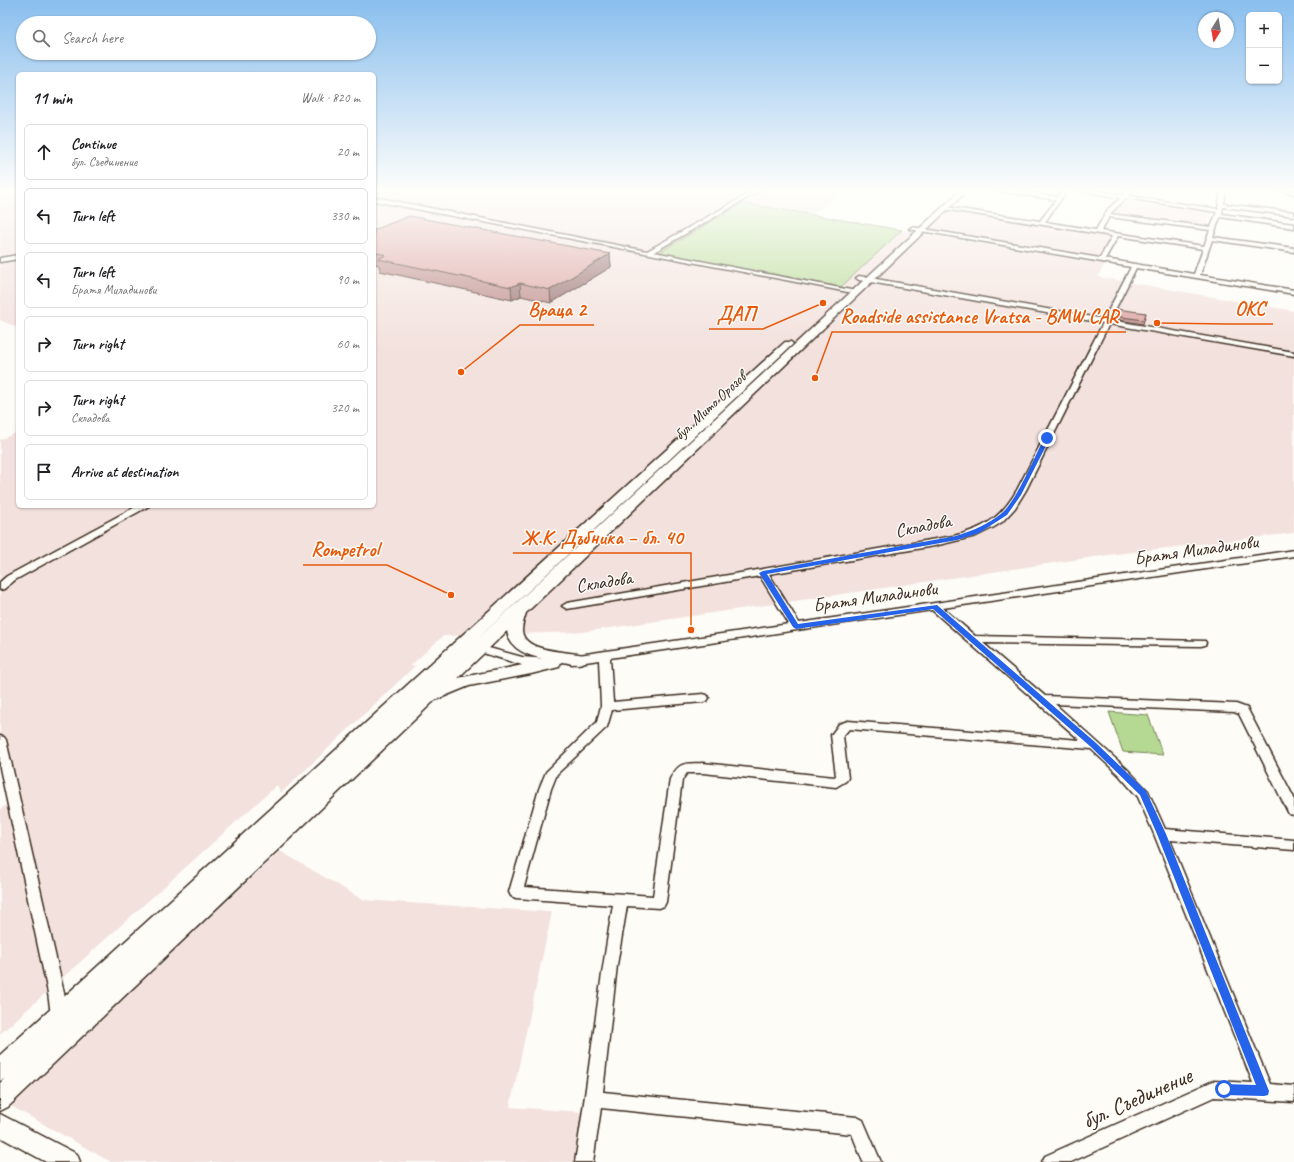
<!DOCTYPE html>
<html lang="en">
<head>
<meta charset="utf-8">
<style>
  :root { --surface:#fff; --page:#f6f6f6; --text:#202124; --muted:#757577; --line:#e0e0e0 }
  body { margin:0; font-family:Caveat,sans-serif; background:var(--page); color:var(--text) }
  .controls { position:absolute; right:12px; top:12px; display:grid; overflow:hidden; border-radius:6px; box-shadow:0 1px 3px #0004 }
  .controls button { width:36px; height:36px; display:grid; place-items:center; padding:0; border:0; border-bottom:1px solid var(--line); background:var(--surface); color:var(--text); font:20px sans-serif }
  .compass { position:absolute; left:1198px; top:12px; width:36px; height:36px; border-radius:50%; background:var(--surface); box-shadow:0 1px 3px #0004; rotate:191deg }
  .stop { position:absolute; width:12px; height:12px; margin:-9px; border:3px solid #2563eb; border-radius:50%; background:#fff }
  .stop.end { background:#2563eb; border-color:#fff; box-shadow:0 1px 4px #0008 }
  .list { margin:0; padding:0; list-style:none }
  h2 { display:flex; justify-content:space-between; align-items:center; height:52px; margin:0; padding:0 16px; font-size:17px }
  h2 small { font-size:13px; font-weight:400; color:var(--muted) }
  .list li { display:grid; grid-template-columns:26px 1fr auto; gap:12px; align-items:center; box-sizing:border-box; height:56px; margin:0 8px 8px; padding:0 8px; border:1px solid var(--line); border-radius:6px }
  .list b { display:block; font-size:15px; white-space:nowrap }
  .list p { margin:0; font-size:13px; white-space:nowrap; color:var(--muted) }
  .list em { font-size:13px; font-style:normal; color:var(--muted) }
  .icon { flex:none; width:22px; height:22px; fill:none; stroke:currentColor; stroke-width:2; stroke-linecap:round; stroke-linejoin:round }
  .map { position:relative; flex:none; width:1294px; height:1162px; overflow:hidden }
  .search { position:absolute; background:var(--surface); box-shadow:0 1px 3px #0004; left:16px; top:16px; width:360px; height:44px; display:flex; align-items:center; gap:10px; box-sizing:border-box; padding:0 14px; border-radius:22px; color:var(--muted); font-size:15px }
  .panel { position:absolute; background:var(--surface); box-shadow:0 1px 3px #0004; left:16px; top:72px; width:360px; height:436px; border-radius:6px }
  .map>svg:first-child { display:block }
  .built { fill:#f3e1dd }
  .green { fill:#b5d993; stroke:#788258 }
  .lines { fill:none; stroke-linecap:round; stroke-linejoin:round }
  .minor-casing { stroke:#3b2a1e; stroke-width:3 }
  .tertiary-casing { stroke:#3b2a1e; stroke-width:3 }
  .secondary-casing { stroke:#3b2a1e; stroke-width:3 }
  .minor { fill:#fdfcf7; fill-rule:evenodd }
  .tertiary { fill:#fdfcf7; fill-rule:evenodd }
  .secondary { fill:#fdfcf7; fill-rule:evenodd }
  .wall { fill:#bd8a89; stroke:#3b2a1e }
  .shaded-wall { fill:#9a716f; stroke:#3b2a1e }
  .building { fill:#dca19f; stroke:#3b2a1e }
  .route { fill:#2563eb }
  .labels { text-anchor:middle; dominant-baseline:central; stroke-width:3; stroke-linejoin:round; paint-order:stroke }
  .far-street-label { font-size:16px; fill:#3b2a1e; stroke:#fdfcf7 }
  .street-label { font-size:19px; fill:#3b2a1e; stroke:#fdfcf7 }
  .near-street-label { font-size:23px; fill:#3b2a1e; stroke:#fdfcf7 }
  .leader { fill:none; stroke:#e8590c; stroke-width:1.5 }
  .callout-dot { fill:#e8590c; stroke:#fdfcf7; stroke-width:1.5 }
  .callout-label { font-size:20px; text-anchor:middle; font-weight:bold; fill:#e8590c; stroke:#fdfcf7; stroke-width:3; stroke-linejoin:round; paint-order:stroke }
</style>
</head>
<body>
<div class="map">
<svg width="1294" height="1162" viewBox="0 0 1294 1162">
  <rect width="100%" height="100%" fill="#fdfcf7"/>
  <filter id="ink" filterUnits="userSpaceOnUse"><feTurbulence type="fractalNoise" baseFrequency=".025" numOctaves="2"/><feDisplacementMap in="SourceGraphic" scale="8" xChannelSelector="R" yChannelSelector="G"/><feConvolveMatrix kernelMatrix="1 2 1 2 8 2 1 2 1" color-interpolation-filters="sRGB"/></filter>
  <g filter="url(#ink)">
    <!-- built -->
    <g class="built">
      <polygon points="0,189 18,189 18,328 0,320"/>
      <polygon points="374,189 755,189 733,201 743,203 768,189 847,189 810,215 1105,264 1098,277 1294,311 1294,533 1108,555 582,632 443,636 410,666 415,666 281,793 277,785 0,1034 0,810 6,805 0,773 0,440 18,432 18,506 374,506"/>
      <polygon points="1126,198 1212,211 1205,228 1110,215"/>
      <polygon points="947,210 1116,235 1102,258 926,230"/>
      <polygon points="280,851 363,900 552,912 510,1107 582,1112 574,1162 111,1162 11,1106"/>
    </g>
    <!-- green -->
    <g class="green">
      <polygon points="743,203 901,230 902,230 841,287 658,253"/>
      <polygon points="1109,712 1148,715 1163,755 1123,752"/>
    </g>
    <g class="lines">
      <defs>
        <g id="minor">
          <polygon points="757,189 763,189 654,252 856,291 859,293 858,294 374,201 374,197 647,251"/>
          <path d="M 987,189 L 1002,189 L 1058,197 L 1063,189 L 1068,189 L 1045,222 L 1096,230 L 1108,209 L 1121,198 L 1070,189 L 1085,189 L 1123,195 L 1130,189 L 1135,189 L 1128,196 L 1218,209 L 1221,189 L 1226,189 L 1224,204 L 1294,212 L 1294,216 L 1223,207 L 1222,214 L 1294,224 L 1294,228 L 1220,217 L 1213,237 L 1294,248 L 1294,252 L 1212,240 L 1200,275 L 1294,290 L 1294,294 L 1136,268 L 1110,320 L 1294,352 L 1294,356 L 1109,324 L 1026,490 L 1015,508 L 1002,522 L 994,527 L 976,536 L 934,546 L 769,574 L 799,623 L 1294,550 L 1294,556 L 943,608 L 975,636 L 1205,641 L 1206,643 L 1205,645 L 1201,646 L 983,643 L 1045,696 L 1236,704 L 1247,708 L 1294,798 L 1294,815 L 1289,814 L 1239,714 L 1234,712 L 1055,704 L 1127,769 L 1148,791 L 1165,829 L 1294,840 L 1294,850 L 1170,840 L 1270,1084 L 1294,1086 L 1294,1102 L 1214,1097 L 1071,1162 L 1042,1162 L 1045,1156 L 1213,1081 L 1253,1083 L 1154,834 L 1138,797 L 1119,775 L 1091,749 L 849,729 L 843,736 L 848,778 L 846,781 L 836,787 L 703,773 L 687,773 L 682,780 L 666,902 L 664,906 L 659,908 L 627,906 L 617,965 L 603,1092 L 857,1117 L 863,1120 L 881,1162 L 863,1162 L 852,1134 L 601,1108 L 593,1162 L 575,1162 C 589,1076 598,990 613,905 L 516,898 L 511,896 L 509,892 L 539,789 L 546,772 L 597,722 L 601,706 L 599,660 L 572,664 L 568,663 L 566,660 L 568,657 L 572,656 L 789,624 L 760,576 L 567,609 L 562,606 L 567,603 L 953,536 C 984,529 1001,518 1017,490 L 1103,323 L 859,280 L 856,278 L 859,276 L 1104,319 L 1131,267 L 909,229 L 912,227 L 1100,258 L 1112,236 L 943,209 L 946,207 L 1040,221 L 1056,200 ZM 1126,198 L 1217,212 L 1211,227 L 1110,214 ZM 1109,217 L 1210,230 L 1204,246 L 1101,231 ZM 1118,236 L 1203,249 L 1194,274 L 1105,259 ZM 932,610 L 1080,740 L 848,721 L 839,724 L 831,735 L 836,776 L 834,777 L 703,763 C 684,764 680,761 670,779 L 653,896 L 524,887 L 551,789 L 557,774 L 607,727 L 612,710 L 703,702 L 707,701 L 709,698 L 707,695 L 703,694 L 613,702 L 610,658 Z"/>
          <polygon points="1278,189 1294,191 1294,194 1278,190"/>
          <polygon points="18,255 18,259 0,262 0,258"/>
          <polygon points="137,506 149,506 15,580 4,589 0,590 0,582 7,576"/>
          <polygon points="474,644 522,657 548,659 552,660 554,663 552,666 548,667 522,665 470,649 469,647 470,645"/>
          <polygon points="0,736 4,737 6,740 64,993 67,1015 65,1020 59,1022 53,1020 51,1015 48,993 0,768"/>
        </g>
        <polygon id="tertiary" points="0,1114 77,1154 80,1162 46,1162 0,1137"/>
        <path id="secondary" d="M 962,189 L 969,189 L 526,613 C 524,619 522,625 522,631 C 524,653 568,651 583,655 L 586,659 L 583,663 L 578,664 L 561,662 L 559,667 L 531,674 L 469,686 L 435,700 L 8,1107 L 0,1111 L 0,1083 L 4,1079 L 0,1081 L 0,1055 L 785,342 L 791,342 L 793,344 L 791,346 L 472,644 ZM 507,631 C 510,651 530,656 547,660 L 458,678 Z"/>
      </defs>
      <!-- minor casing -->
      <use href="#minor" class="minor-casing"/>
      <!-- tertiary casing -->
      <use href="#tertiary" class="tertiary-casing"/>
      <!-- secondary casing -->
      <use href="#secondary" class="secondary-casing"/>
      <!-- minor -->
      <use href="#minor" class="minor"/>
      <!-- tertiary -->
      <use href="#tertiary" class="tertiary"/>
      <!-- secondary -->
      <use href="#secondary" class="secondary"/>
    </g>
    <!-- wall -->
    <g class="wall">
      <polygon points="374,230 610,254 611,267 551,303 521,296 512,300 380,271 379,265 374,264"/>
      <polygon points="1146,313 1143,324 1113,319 1114,316"/>
    </g>
    <!-- shaded-wall -->
    <g class="shaded-wall">
      <polygon points="610,254 611,267 551,303 550,290"/>
      <polygon points="520,283 521,296 512,300 511,287"/>
    </g>
    <!-- building -->
    <g class="building">
      <polygon points="409,216 610,254 550,290 520,283 511,287 378,259 386,255 374,252 374,230"/>
      <polygon points="1117,309 1146,313 1144,320 1114,316"/>
    </g>
  </g>
  <!-- sky -->
  <linearGradient id="sky" x2="0" y2="1"><stop stop-color="#89beee"/><stop offset="0.54" stop-color="#fefefb"/><stop offset="1" stop-color="#fefefb" stop-opacity="0"/></linearGradient>
  <rect width="1294" height="352" fill="url(#sky)"/>
  <!-- route -->
  <path class="route" d="M 1047,437 L 1050,438 L 1021,495 L 1007,515 L 979,533 L 957,540 L 767,574 L 798,624 L 937,605 L 1096,743 L 1146,791 L 1166,834 L 1269,1091 L 1268,1095 L 1264,1096 L 1224,1095 L 1220,1093 L 1219,1089 L 1220,1086 L 1224,1084 L 1256,1085 L 1157,834 L 1140,795 L 1091,747 L 933,609 L 796,629 L 793,627 L 759,573 L 763,571 L 956,536 C 972,531 989,524 1002,513 C 1015,503 1036,455 1044,438 Z"/>
  <g class="labels">
    <!-- far-street labels -->
    <g class="far-street-label">
      <text transform="translate(710 406) rotate(-43)">бул. Мито Орозов</text>
    </g>
    <!-- street labels -->
    <g class="street-label">
      <text transform="translate(923 526) rotate(-11)">Складова</text>
      <text transform="translate(1196 550) rotate(-8)">Братя Миладинови</text>
      <text transform="translate(604 582) rotate(-9)">Складова</text>
      <text transform="translate(875 597) rotate(-8)">Братя Миладинови</text>
    </g>
    <!-- near-street labels -->
    <g class="near-street-label">
      <text transform="translate(1137 1098) rotate(-24)">бул. Съединение</text>
    </g>
  </g>
  <!-- callouts -->
  <path class="leader" d="M1157 323L1227 324H1273M461 372L520 325H594M823 303L763 329H709M815 378L832 332H1126M691 630L691 553H513M451 595L387 565H303"/>
  <g class="callout-dot">
    <circle cx="1157" cy="323" r="4"/>
    <circle cx="461" cy="372" r="4"/>
    <circle cx="823" cy="303" r="4"/>
    <circle cx="815" cy="378" r="4"/>
    <circle cx="691" cy="630" r="4"/>
    <circle cx="451" cy="595" r="4"/>
  </g>
  <g class="callout-label">
    <text x="1250" y="315">OKC</text>
    <text x="557" y="316">Враца 2</text>
    <text x="736" y="320">ДАП</text>
    <text x="979" y="323">Roadside assistance Vratsa - BMW CAR</text>
    <text x="602" y="544">Ж.К. Дъбника – бл. 40</text>
    <text x="345" y="556">Rompetrol</text>
  </g>
</svg>
<div class="controls">
<button>+</button>
<button>−</button>
</div>
<svg class="compass" viewBox="-18 -18 36 36"><path d="M0-13l5 13h-10z" fill="#e53935"/><path d="M0 13l5-13h-10z" fill="#757577"/></svg>
<div class="stop" style="left:1224px;top:1089px"></div>
<div class="stop end" style="left:1047px;top:438px"></div>
<div class="search"><svg class="icon" aria-label="search" viewBox="0 0 24 24"><circle cx="10" cy="10" r="6"/><path d="M15 15l6 6"/></svg>Search here</div>
<section class="panel">
<h2>11 min<small>Walk · 820 m</small></h2>
<ul class="list">
<li><svg class="icon" aria-label="ahead" viewBox="0 0 24 24"><path d="M12 20V5M6 11l6-6 6 6"/></svg><div><b>Continue</b><p>бул. Съединение</p></div><em>20 m</em></li>
<li><svg class="icon" aria-label="left" viewBox="0 0 24 24"><path d="M17 20v-9H6M10 6l-5 5 5 5"/></svg><div><b>Turn left</b></div><em>330 m</em></li>
<li><svg class="icon" aria-label="left" viewBox="0 0 24 24"><path d="M17 20v-9H6M10 6l-5 5 5 5"/></svg><div><b>Turn left</b><p>Братя Миладинови</p></div><em>90 m</em></li>
<li><svg class="icon" aria-label="right" viewBox="0 0 24 24"><path d="M7 20v-9h11M14 6l5 5-5 5"/></svg><div><b>Turn right</b></div><em>60 m</em></li>
<li><svg class="icon" aria-label="right" viewBox="0 0 24 24"><path d="M7 20v-9h11M14 6l5 5-5 5"/></svg><div><b>Turn right</b><p>Складова</p></div><em>320 m</em></li>
<li><svg class="icon" aria-label="arrive" viewBox="0 0 24 24"><path d="M6 21V4h12l-3 4 3 4H6"/></svg><div><b>Arrive at destination</b></div></li>
</ul>
</section>
</div>
</body>
</html>
